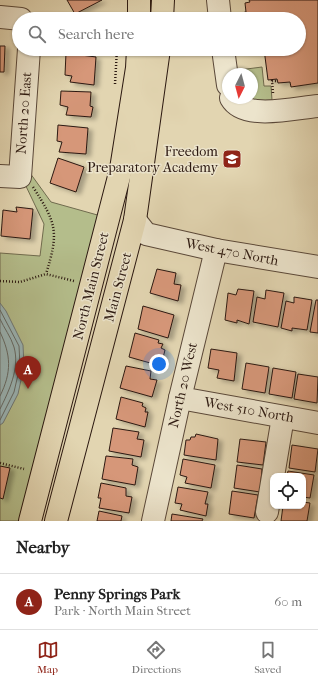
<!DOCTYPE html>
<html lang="en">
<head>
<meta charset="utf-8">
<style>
  :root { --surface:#fff; --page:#f6f6f6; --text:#222; --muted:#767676; --line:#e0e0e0; --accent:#8f2418 }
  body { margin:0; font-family:"IM FELL French Canon",serif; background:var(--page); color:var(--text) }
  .controls { position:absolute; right:12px; bottom:12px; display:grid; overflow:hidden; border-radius:8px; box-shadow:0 1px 3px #0004 }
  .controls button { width:36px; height:36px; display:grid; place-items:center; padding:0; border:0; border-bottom:1px solid var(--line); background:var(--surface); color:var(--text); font:20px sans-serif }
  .compass { position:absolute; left:222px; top:68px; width:36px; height:36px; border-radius:50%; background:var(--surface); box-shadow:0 1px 3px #0004; rotate:186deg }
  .you { position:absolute; left:159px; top:364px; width:14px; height:14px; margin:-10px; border:3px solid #fff; border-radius:50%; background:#1a73e8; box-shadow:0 0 0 6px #1a73e833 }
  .badge { display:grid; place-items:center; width:26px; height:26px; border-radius:50%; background:var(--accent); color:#fff; font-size:13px; font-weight:700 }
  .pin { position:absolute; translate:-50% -33px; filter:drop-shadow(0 1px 2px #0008) }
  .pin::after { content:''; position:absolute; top:21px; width:14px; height:12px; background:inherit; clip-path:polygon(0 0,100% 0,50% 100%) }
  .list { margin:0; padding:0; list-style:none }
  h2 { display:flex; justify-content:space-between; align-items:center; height:52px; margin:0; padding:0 16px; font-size:17px }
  h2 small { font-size:13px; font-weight:400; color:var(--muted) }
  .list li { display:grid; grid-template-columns:26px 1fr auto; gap:12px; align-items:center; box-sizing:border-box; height:56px; padding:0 16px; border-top:1px solid var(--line) }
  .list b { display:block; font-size:15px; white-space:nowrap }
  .list p { margin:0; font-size:13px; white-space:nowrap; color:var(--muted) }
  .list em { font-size:13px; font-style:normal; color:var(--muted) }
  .icon { flex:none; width:22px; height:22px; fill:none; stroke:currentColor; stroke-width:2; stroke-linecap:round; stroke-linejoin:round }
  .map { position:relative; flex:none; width:318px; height:521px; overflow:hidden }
  .search { position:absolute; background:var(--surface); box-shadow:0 1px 3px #0004; left:12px; right:12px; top:12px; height:44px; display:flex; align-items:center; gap:10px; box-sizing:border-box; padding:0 14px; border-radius:22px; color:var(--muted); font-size:15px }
  .sheet { height:108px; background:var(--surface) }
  nav { display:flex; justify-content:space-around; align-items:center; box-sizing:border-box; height:56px; border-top:1px solid var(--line); background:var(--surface); font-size:11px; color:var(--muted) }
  nav a { display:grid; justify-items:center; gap:2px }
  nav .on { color:var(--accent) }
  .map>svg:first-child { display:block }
  .green { fill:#b4bd8b; stroke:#706b4e }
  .water { fill:#9ab6b8; stroke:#6e7775 }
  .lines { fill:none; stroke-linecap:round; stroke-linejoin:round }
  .shore { stroke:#636864; stroke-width:1 }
  .building { fill:#d69779; stroke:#2c1911; filter:url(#shadow) }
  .minor-casing { stroke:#5a4839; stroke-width:24 }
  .major-casing { stroke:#2c1911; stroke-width:24 }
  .path { stroke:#2c1911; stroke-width:2.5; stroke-dasharray:1 2; stroke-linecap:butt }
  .minor { stroke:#ece4cc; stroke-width:22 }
  .major { stroke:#e2d5b1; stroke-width:22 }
  .labels { text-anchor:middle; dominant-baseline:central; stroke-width:3; stroke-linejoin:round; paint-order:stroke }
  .street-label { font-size:14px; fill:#2c1911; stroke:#ece4cc }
  .poi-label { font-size:14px; fill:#2c1911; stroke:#ece4cc; text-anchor:end }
</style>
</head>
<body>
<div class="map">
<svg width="318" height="521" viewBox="0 0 318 521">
  <defs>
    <filter id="shadow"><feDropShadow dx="4.5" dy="2.5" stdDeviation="2" flood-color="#0004"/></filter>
  </defs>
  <rect width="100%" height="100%" fill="#e2d5b1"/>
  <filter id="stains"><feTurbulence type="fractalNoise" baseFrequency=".005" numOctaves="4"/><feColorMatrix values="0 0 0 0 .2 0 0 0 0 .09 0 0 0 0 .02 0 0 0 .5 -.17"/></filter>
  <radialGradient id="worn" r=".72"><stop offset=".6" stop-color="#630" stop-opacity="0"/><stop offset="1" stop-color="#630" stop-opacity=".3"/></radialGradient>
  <!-- green -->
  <g class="green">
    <polygon points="262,67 264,86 271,86 272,100 255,101 248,98 252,98 252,74 239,74 239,70"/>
    <polygon points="30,173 51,202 101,216 21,521 0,521 0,253 40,256 44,224 24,182"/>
  </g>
  <!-- water -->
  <polygon class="water" points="0,303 6,311 23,345 24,366 18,394 3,423 0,425"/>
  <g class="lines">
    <!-- shore -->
    <g class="shore">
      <polyline points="0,310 19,346 20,366 14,392 0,420"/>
      <path d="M 0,319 C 4,328 11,337 14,347 C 20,368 9,391 0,409"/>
      <path d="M 0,332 C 11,355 12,372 0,396"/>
    </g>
  </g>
  <!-- building -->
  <g class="building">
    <polygon points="67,0 102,0 75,14"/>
    <polygon points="249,0 318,0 318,83 291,87 290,82 278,83 277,79 268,80 264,49 299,49 299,19 242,19 241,13 246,12 245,3 250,2"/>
    <polygon points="0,46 5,46 4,72 0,72"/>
    <polygon points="66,53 96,57 94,85 70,82 72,76 65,75"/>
    <polygon points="61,91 91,92 90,106 93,107 91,117 66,115 68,107 60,105"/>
    <polygon points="58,125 88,128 86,154 59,152 62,142 57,141"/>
    <polygon points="58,158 84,167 76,192 50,183"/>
    <polygon points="16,207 33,209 30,239 1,236 3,210 17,212"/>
    <polygon points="157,269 176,273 174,284 181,285 178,301 150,293"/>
    <polygon points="238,289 254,291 249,324 237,320 237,323 225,320 228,293 236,295"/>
    <polygon points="266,290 284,293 278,327 253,322 257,297 265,299"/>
    <polygon points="294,297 312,300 307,330 292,328 292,331 281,328 286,301 294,303"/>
    <polygon points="316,300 318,300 318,333 310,332"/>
    <polygon points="143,306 174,315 168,338 138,329"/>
    <polygon points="135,333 159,340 158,343 163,344 161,348 165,350 161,366 129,357"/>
    <polygon points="211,349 237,353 234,381 217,378 219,370 208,368"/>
    <polygon points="246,363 269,367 265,393 242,389"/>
    <polygon points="126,366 151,371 150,379 157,380 152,397 120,388"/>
    <polygon points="273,368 296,372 292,398 269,394"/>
    <polygon points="298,374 318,377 317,403 294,399"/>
    <polygon points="121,397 143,403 142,406 146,408 145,412 148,412 145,427 116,419"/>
    <polygon points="113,428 139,432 137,439 144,440 141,457 109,451"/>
    <polygon points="196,434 218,439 216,460 184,455 186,440 190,440 191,437 195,437"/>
    <polygon points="240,439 266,442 263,465 237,462"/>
    <polygon points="292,445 318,449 315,472 289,468"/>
    <polygon points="106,456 133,459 132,465 138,467 135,485 102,479"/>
    <polygon points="183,459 215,465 211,488 185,483 187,477 180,475"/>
    <polygon points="237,465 262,469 260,492 234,488"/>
    <polygon points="0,466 10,468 3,499 0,498"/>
    <polygon points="288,471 314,475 310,498 303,497 303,476 287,476"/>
    <polygon points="101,483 126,488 126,496 132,497 129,513 99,508 101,498 98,498"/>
    <polygon points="178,487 208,492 205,504 208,504 206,516 180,510 182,504 175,503"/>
    <polygon points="232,491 258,495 254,518 229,514"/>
    <polygon points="303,502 310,503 307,521 281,521 283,506 303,506"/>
    <polygon points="99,511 122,516 121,521 97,521"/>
    <polygon points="172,514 203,519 202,521 171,521"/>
  </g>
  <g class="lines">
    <defs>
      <g id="minor">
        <polyline points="218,0 220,19"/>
        <polyline points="0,17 21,19"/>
        <polyline points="223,49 228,85"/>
        <path d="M 231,98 C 244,121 295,108 318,106"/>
        <polyline points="0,176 20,177 29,49"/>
        <polyline points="135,220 146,234 216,250 318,267"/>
        <polyline points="180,398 318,423"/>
        <polyline points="267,512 283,417"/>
        <polyline points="153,521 180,398 216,250"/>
      </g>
      <g id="major">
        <polyline points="139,19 139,0"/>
        <polyline points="162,19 163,0"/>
        <polyline points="30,521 121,169 137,68 138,49"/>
        <polyline points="56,521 135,220 159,49"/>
      </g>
    </defs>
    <!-- minor casing -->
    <use href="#minor" class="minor-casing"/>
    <!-- major casing -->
    <use href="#major" class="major-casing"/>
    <!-- path -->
    <g class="path">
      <polyline points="119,19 119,12"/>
      <polyline points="115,84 117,49"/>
      <polyline points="273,93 272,81 278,81"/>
      <path d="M 33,187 C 57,224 59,232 46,274"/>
      <polyline points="0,281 20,282 46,274 74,281"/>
      <polyline points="0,463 24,469"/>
    </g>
    <!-- minor -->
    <use href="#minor" class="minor"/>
    <!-- major -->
    <use href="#major" class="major"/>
  </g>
  <!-- icons -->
  <defs>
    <symbol id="school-square" viewBox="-11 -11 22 22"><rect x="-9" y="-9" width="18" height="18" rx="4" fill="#8f2418" stroke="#ece4cc"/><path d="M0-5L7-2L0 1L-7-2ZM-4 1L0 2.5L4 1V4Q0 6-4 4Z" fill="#fff"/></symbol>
  </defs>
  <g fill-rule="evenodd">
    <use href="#school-square" x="221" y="148" width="22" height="22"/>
  </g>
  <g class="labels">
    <!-- street labels -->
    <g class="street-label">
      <text transform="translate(24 113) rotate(-86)">North 20 East</text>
      <text transform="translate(232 252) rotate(11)">West 470 North</text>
      <text transform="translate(91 286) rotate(-76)">North Main Street</text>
      <text transform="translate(118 287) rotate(-75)">Main Street</text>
      <text transform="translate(183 385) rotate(-77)">North 20 West</text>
      <text transform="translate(249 410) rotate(10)">West 510 North</text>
    </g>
    <!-- poi labels -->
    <g class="poi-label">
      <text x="218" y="151">Freedom<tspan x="218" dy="16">Preparatory Academy</tspan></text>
    </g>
  </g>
  <rect width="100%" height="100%" filter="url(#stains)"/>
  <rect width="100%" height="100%" fill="url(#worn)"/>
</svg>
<div class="controls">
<button><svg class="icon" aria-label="locate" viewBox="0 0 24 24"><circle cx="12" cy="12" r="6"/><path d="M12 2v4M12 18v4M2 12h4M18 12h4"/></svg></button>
</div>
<svg class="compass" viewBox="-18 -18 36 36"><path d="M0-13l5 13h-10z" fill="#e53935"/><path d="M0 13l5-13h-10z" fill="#767676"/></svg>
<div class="you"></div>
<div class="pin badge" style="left:28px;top:389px">A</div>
<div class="search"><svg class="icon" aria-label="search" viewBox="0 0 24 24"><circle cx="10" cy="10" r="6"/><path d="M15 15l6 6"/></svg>Search here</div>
</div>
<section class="sheet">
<h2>Nearby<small></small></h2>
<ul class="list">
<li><span class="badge">A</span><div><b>Penny Springs Park</b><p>Park · North Main Street</p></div><em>60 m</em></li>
</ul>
</section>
<nav>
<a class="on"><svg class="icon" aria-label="map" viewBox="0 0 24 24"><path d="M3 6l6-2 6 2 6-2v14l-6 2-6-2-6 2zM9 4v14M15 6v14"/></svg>Map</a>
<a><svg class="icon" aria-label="directions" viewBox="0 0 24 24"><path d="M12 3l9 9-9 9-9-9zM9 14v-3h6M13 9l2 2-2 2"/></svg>Directions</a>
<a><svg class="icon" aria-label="saved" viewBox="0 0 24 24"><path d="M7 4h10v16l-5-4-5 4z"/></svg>Saved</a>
</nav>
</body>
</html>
